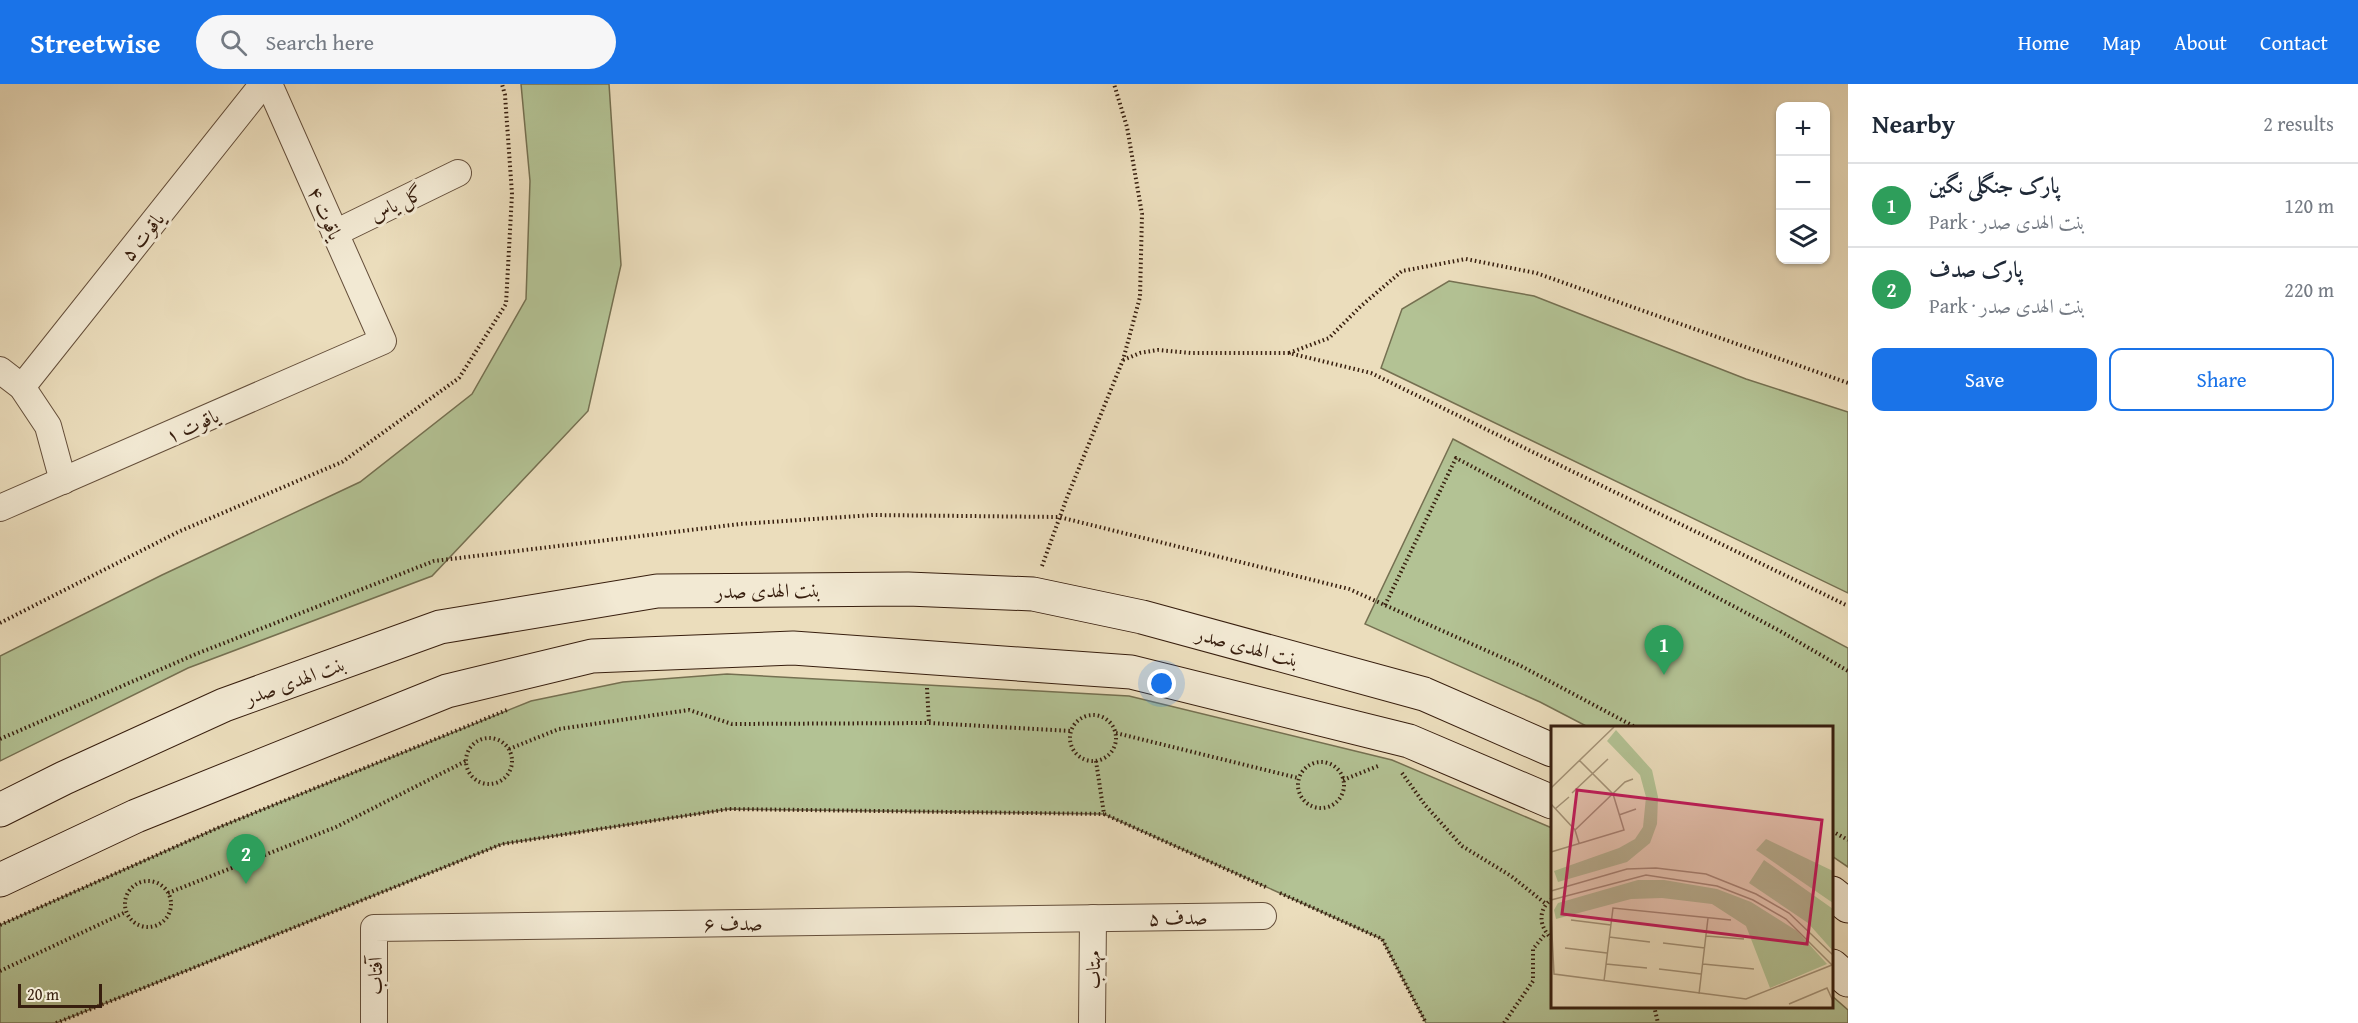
<!DOCTYPE html>
<html lang="en">
<head>
<meta charset="utf-8">
<style>
  :root { --surface:#fff; --page:#f6f6f7; --text:#1f2937; --muted:#747a83; --line:#e0e1e3; --accent:#1a73e8 }
  body { margin:0; font-family:"Gentium Book Plus",Amiri,serif; background:var(--page); color:var(--text) }
  .controls { position:absolute; right:18px; top:18px; display:grid; overflow:hidden; border-radius:12px; box-shadow:0 2px 4px #0004 }
  .controls button { width:54px; height:54px; display:grid; place-items:center; padding:0; border:0; border-bottom:2px solid var(--line); background:var(--surface); color:var(--text); font:30px sans-serif }
  .scale { position:absolute; left:18px; bottom:15px; width:84px; box-sizing:border-box; padding-left:6px; border:3px solid #371e0e; border-top:0; font-size:16px; line-height:21px; white-space:nowrap; color:#371e0e; -webkit-text-stroke:4px #f2e9d3; paint-order:stroke }
  .you { position:absolute; left:1162px; top:600px; width:21px; height:21px; margin:-15px; border:4px solid #fff; border-radius:50%; background:#1a73e8; box-shadow:0 0 0 9px #1a73e833 }
  .badge { display:grid; place-items:center; width:39px; height:39px; border-radius:50%; background:var(--accent); color:#fff; font-size:20px; font-weight:700 }
  .pin { position:absolute; translate:-50% -50px; filter:drop-shadow(0 2px 3px #0008) }
  .pin::after { content:''; position:absolute; top:32px; width:21px; height:18px; background:inherit; clip-path:polygon(0 0,100% 0,50% 100%) }
  .list { margin:0; padding:0; list-style:none }
  h2 { display:flex; justify-content:space-between; align-items:center; height:78px; margin:0; padding:0 24px; font-size:26px }
  h2 small { font-size:20px; font-weight:400; color:var(--muted) }
  .list li { display:grid; grid-template-columns:39px 1fr auto; gap:18px; align-items:center; box-sizing:border-box; height:84px; padding:0 24px; border-top:2px solid var(--line) }
  .list b { display:block; font-size:22px; white-space:nowrap }
  .list p { margin:0; font-size:20px; white-space:nowrap; color:var(--muted) }
  .list em { font-size:20px; font-style:normal; color:var(--muted) }
  .actions { display:flex; gap:12px; padding:18px 24px }
  .actions a { flex:1; padding:14px 0; border:2px solid var(--accent); border-radius:12px; text-align:center; font-size:21px; color:var(--accent) }
  .actions .main { background:var(--accent); color:#fff }
  .icon { flex:none; width:33px; height:33px; fill:none; stroke:currentColor; stroke-width:2; stroke-linecap:round; stroke-linejoin:round }
  .map { position:relative; flex:none; width:1848px; height:939px; overflow:hidden }
  header { display:flex; align-items:center; gap:36px; box-sizing:border-box; height:84px; padding:0 30px; background:var(--accent); color:#fff }
  header strong { font-size:28px }
  nav { display:flex; gap:33px; margin-inline-start:auto; font-size:21px }
  .search { width:420px; height:54px; background:var(--page); display:flex; align-items:center; gap:15px; box-sizing:border-box; padding:0 21px; border-radius:33px; color:var(--muted); font-size:22px }
  main { display:flex }
  aside { flex:1; background:var(--surface) }
  .map>svg:first-child { display:block }
  .green { fill:#b3c294; stroke:#757051; stroke-width:1.5 }
  .lines { fill:none; stroke-linecap:round; stroke-linejoin:round }
  .street-casing { stroke:#644e3a; stroke-width:28 }
  .secondary-casing { stroke:#371e0e; stroke-width:35 }
  .path { stroke:#371e0e; stroke-width:4; stroke-dasharray:1.5 3; stroke-linecap:butt }
  .street { stroke:#f2e9d3; stroke-width:26 }
  .secondary { stroke:#f2e9d3; stroke-width:33 }
  .labels { text-anchor:middle; dominant-baseline:central; stroke-width:6; stroke-linejoin:round; paint-order:stroke }
  .street-label { font-size:20px; fill:#371e0e; stroke:#f2e9d3 }
  .inset-road { fill:none; stroke:#a39176; stroke-width:1.5 }
  .view { fill:#c2185b; fill-opacity:0.15; stroke:#c2185b; stroke-width:3 }
  .inset-edge { fill:none; stroke:#371e0e; stroke-width:3 }
</style>
</head>
<body>
<header>
<strong>Streetwise</strong>
<div class="search"><svg class="icon" aria-label="search" viewBox="0 0 24 24"><circle cx="10" cy="10" r="6"/><path d="M15 15l6 6"/></svg>Search here</div>
<nav><a>Home</a><a>Map</a><a>About</a><a>Contact</a></nav>
</header>
<main>
<div class="map">
<svg width="1848" height="939" viewBox="0 0 1848 939">
  <rect width="100%" height="100%" fill="#ebddbc"/>
  <filter id="stains"><feTurbulence type="fractalNoise" baseFrequency=".00333" numOctaves="4"/><feColorMatrix values="0 0 0 0 .2 0 0 0 0 .09 0 0 0 0 .02 0 0 0 .5 -.17"/></filter>
  <radialGradient id="worn" r=".72"><stop offset=".6" stop-color="#630" stop-opacity="0"/><stop offset="1" stop-color="#630" stop-opacity=".3"/></radialGradient>
  <!-- green -->
  <g class="green">
    <polygon points="521,0 609,0 621,181 588,327 432,492 188,584 0,677 0,572 162,491 360,398 472,310 526,215 530,97"/>
    <polygon points="1449,197 1534,212 1746,295 1848,328 1848,509 1381,284 1402,225"/>
    <polygon points="1453,355 1848,564 1848,783 1832,772 1832,644 1588,643 1540,618 1365,540"/>
    <polygon points="727,590 1129,612 1392,676 1552,744 1552,922 1832,922 1832,912 1848,926 1848,939 1426,939 1382,855 1104,730 729,725 502,760 56,939 0,939 0,841 222,742 531,617 623,598"/>
  </g>
  <g class="lines">
    <defs>
      <g id="street">
        <polyline points="335,149 458,89"/>
        <polyline points="0,286 22,303 48,342 63,397"/>
        <polyline points="22,303 263,0"/>
        <polyline points="0,424 383,257 269,0"/>
        <polyline points="374,939 374,844 1263,832"/>
        <polyline points="1092,939 1093,834"/>
      </g>
      <g id="secondary">
        <polyline points="0,726 64,694 224,621 440,543 657,507 908,505 1033,510 1142,533 1424,610 1552,666"/>
        <polyline points="0,796 136,732 447,607 592,572 793,564 1131,588 1409,657 1552,718"/>
        <polyline points="1832,809 1848,822"/>
        <polyline points="1832,882 1848,896"/>
      </g>
    </defs>
    <!-- street casing -->
    <use href="#street" class="street-casing"/>
    <!-- secondary casing -->
    <use href="#secondary" class="secondary-casing"/>
    <!-- path -->
    <g class="path">
      <polyline points="1289,269 1329,254 1361,222 1402,187 1466,175 1536,189 1848,299"/>
      <polyline points="1123,276 1140,269 1158,266 1191,269 1289,269 1371,289 1848,522"/>
      <polyline points="1042,482 1066,416 1123,276 1140,213 1142,130 1127,43 1114,0"/>
      <polyline points="1385,521 1456,374 1780,547 1848,587"/>
      <polyline points="0,539 178,448 342,378 459,294 506,220 512,110 505,11 502,0"/>
      <polyline points="927,604 929,639"/>
      <circle cx="1093" cy="654" r="23"/>
      <polyline points="1116,649 1298,694"/>
      <circle cx="489" cy="677" r="23"/>
      <polyline points="0,655 196,570 434,477 740,440 873,431 1059,433 1349,505 1521,582 1637,644"/>
      <polyline points="509,665 559,645 689,626 732,640 929,639 1071,647"/>
      <polyline points="1096,677 1104,730 1268,804"/>
      <circle cx="1321" cy="701" r="23"/>
      <polyline points="1402,689 1425,721 1462,762 1511,792 1546,820"/>
      <polyline points="1343,696 1378,682"/>
      <polyline points="1832,747 1848,756"/>
      <circle cx="148" cy="820" r="23"/>
      <polyline points="168,809 336,743 466,677"/>
      <polyline points="1280,809 1382,855 1426,939"/>
      <path d="M 1552,815 C 1537,826 1539,843 1552,855"/>
      <polyline points="0,841 222,742 507,626"/>
      <polyline points="0,887 126,828"/>
      <polyline points="1654,922 1658,939"/>
      <polyline points="56,939 502,760 729,725 1104,730"/>
      <polyline points="1504,939 1533,897 1533,865 1546,849"/>
    </g>
    <!-- street -->
    <use href="#street" class="street"/>
    <!-- secondary -->
    <use href="#secondary" class="secondary"/>
  </g>
  <g class="labels">
    <!-- street labels -->
    <g class="street-label">
      <text transform="translate(396 119) rotate(-26)">گل یاس</text>
      <text transform="translate(326 129) rotate(66)">یاقوت ۴</text>
      <text transform="translate(142 152) rotate(-51)">یاقوت ۵</text>
      <text transform="translate(192 341) rotate(-24)">یاقوت ۱</text>
      <text transform="translate(768 506) rotate(-1)">بنت الهدی صدر</text>
      <text transform="translate(1248 562) rotate(15)">بنت الهدی صدر</text>
      <text transform="translate(295 596) rotate(-20)">بنت الهدی صدر</text>
      <text transform="translate(1178 833) rotate(-1)">صدف ۵</text>
      <text transform="translate(733 839) rotate(-1)">صدف ۶</text>
      <text transform="translate(1092 886) rotate(-90)">مهتاب</text>
      <text transform="translate(374 892) rotate(-90)">آفتاب</text>
    </g>
  </g>
  <!-- overview -->
  <g transform="translate(1551 642)">
    <rect width="282" height="282" fill="#ebddbc"/>
    <path d="M 65,4 L 101,44 L 107,71 L 106,98 L 99,117 L 76,136 L 7,156 L 3,145 L 68,122 L 84,113 L 92,101 L 95,71 L 89,49 L 56,15 ZM 215,113 L 282,145 L 282,177 L 205,124 ZM 213,134 L 282,183 L 282,225 L 257,197 L 198,157 ZM 87,154 L 113,154 L 166,163 L 200,176 L 246,205 L 276,238 L 219,262 L 195,200 L 161,178 L 111,172 L 80,173 L 5,193 L 3,184 L 7,177 Z" fill="#b3c294"/>
    <path class="inset-road" d="M 0,62 L 63,1M 21,67 L 57,33M 0,78 L 24,104 L 28,117M 4,83 L 18,71M 68,89 L 85,83M 24,104 L 74,56 L 82,53M 0,126 L 73,104 L 62,68 L 28,34M 0,165 L 76,143 L 105,142 L 155,148 L 205,168 L 238,187 L 282,229M 0,174 L 95,149 L 166,160 L 202,174 L 235,193 L 281,239M 0,189 L 3,248 L 195,273 L 281,239M 20,194 L 60,199M 155,210 L 193,213M 58,211 L 99,216M 112,217 L 154,222M 14,222 L 56,227M 55,238 L 96,242M 152,238 L 203,243M 108,243 L 150,248M 53,255 L 62,182 L 180,194M 148,268 L 157,192M 238,278 L 276,262 L 282,275"/>
    <path class="view" d="M 26,64 L 271,94 L 256,218 L 11,188 Z"/>
    <rect width="282" height="282" class="inset-edge"/>
  </g>
  <rect width="100%" height="100%" filter="url(#stains)"/>
  <rect width="100%" height="100%" fill="url(#worn)"/>
</svg>
<div class="controls">
<button>+</button>
<button>−</button>
<button><svg class="icon" aria-label="layers" viewBox="0 0 24 24"><path d="M12 4l9 5-9 5-9-5zM3 14l9 5 9-5"/></svg></button>
</div>
<div class="scale">20 m</div>
<div class="you"></div>
<div class="pin badge" style="left:1664px;top:591px;background:#2e9e5b">1</div>
<div class="pin badge" style="left:246px;top:800px;background:#2e9e5b">2</div>
</div>
<aside>
<h2>Nearby<small>2 results</small></h2>
<ul class="list">
<li><span class="badge" style="background:#2e9e5b">1</span><div><b>پارک جنگلی نگین</b><p>Park · بنت الهدی صدر</p></div><em>120 m</em></li>
<li><span class="badge" style="background:#2e9e5b">2</span><div><b>پارک صدف</b><p>Park · بنت الهدی صدر</p></div><em>220 m</em></li>
</ul>
<div class="actions"><a class="main">Save</a><a>Share</a></div>
</aside>
</main>
</body>
</html>
